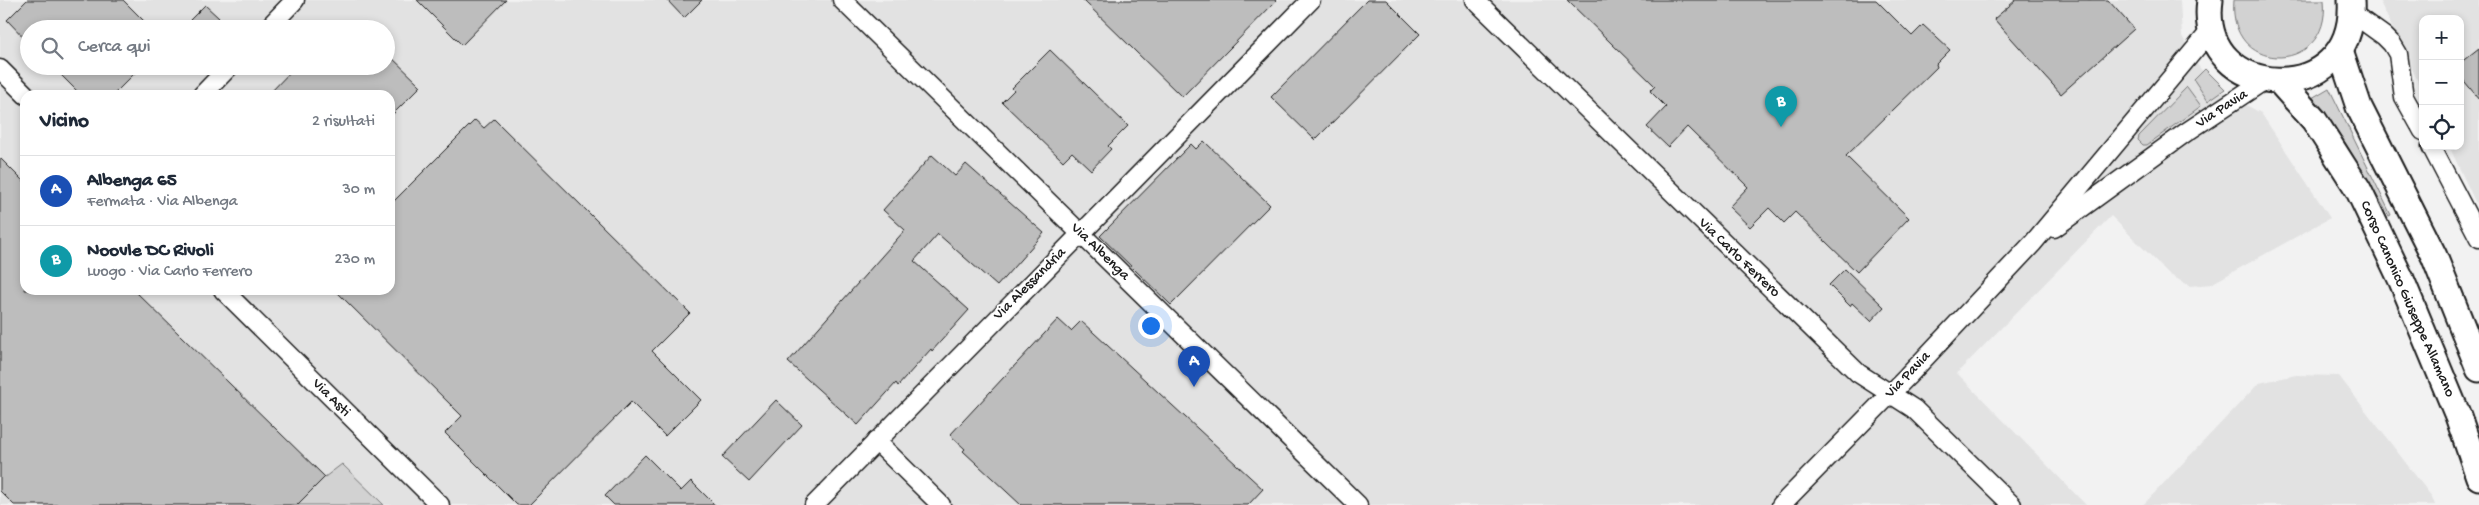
<!DOCTYPE html>
<html lang="it">
<head>
<meta charset="utf-8">
<style>
  :root { --surface:#fff; --page:#f2f2f3; --text:#1f2937; --muted:#747a83; --line:#e0e1e3; --accent:#1f6fb2 }
  body { margin:0; font-family:"Gochi Hand",sans-serif; background:var(--page); color:var(--text) }
  .controls { position:absolute; right:15px; top:15px; display:grid; overflow:hidden; border-radius:10px; box-shadow:0 2px 8px #0003 }
  .controls button { width:45px; height:45px; display:grid; place-items:center; padding:0; border:0; border-bottom:1px solid var(--line); background:var(--surface); color:var(--text); font:25px sans-serif }
  .you { position:absolute; left:1150px; top:325px; width:18px; height:18px; margin:-12px; border:4px solid #fff; border-radius:50%; background:#1a73e8; box-shadow:0 0 0 8px #1a73e833 }
  .badge { display:grid; place-items:center; width:32px; height:32px; border-radius:50%; background:var(--accent); color:#fff; font-size:16px; font-weight:700 }
  .pin { position:absolute; translate:-50% -41px; filter:drop-shadow(0 1px 2px #0008) }
  .pin::after { content:''; position:absolute; top:26px; width:18px; height:15px; background:inherit; clip-path:polygon(0 0,100% 0,50% 100%) }
  .list { margin:0; padding:0; list-style:none }
  h2 { display:flex; justify-content:space-between; align-items:center; height:65px; margin:0; padding:0 20px; font-size:21px }
  h2 small { font-size:16px; font-weight:400; color:var(--muted) }
  .list li { display:grid; grid-template-columns:32px 1fr auto; gap:15px; align-items:center; box-sizing:border-box; height:70px; padding:0 20px; border-top:1px solid var(--line) }
  .list b { display:block; font-size:19px; white-space:nowrap }
  .list p { margin:0; font-size:16px; white-space:nowrap; color:var(--muted) }
  .list em { font-size:16px; font-style:normal; color:var(--muted) }
  .icon { flex:none; width:28px; height:28px; fill:none; stroke:currentColor; stroke-width:2; stroke-linecap:round; stroke-linejoin:round }
  .map { position:relative; flex:none; width:2479px; height:505px; overflow:hidden }
  .search { position:absolute; background:var(--surface); box-shadow:0 2px 8px #0003; left:20px; top:20px; width:375px; height:55px; display:flex; align-items:center; gap:12px; box-sizing:border-box; padding:0 18px; border-radius:28px; color:var(--muted); font-size:19px }
  .panel { position:absolute; background:var(--surface); box-shadow:0 2px 8px #0003; left:20px; top:90px; width:375px; height:205px; border-radius:15px }
  .map>svg:first-child { display:block }
  .built { fill:#e2e2e2; fill-rule:evenodd }
  .green { fill:#d2d2d2; stroke:#777 }
  .building { fill:#bdbdbd; stroke:#1c1c1c }
  .lines { fill:none; stroke-linecap:round; stroke-linejoin:round }
  .street-casing { stroke:#1c1c1c; stroke-width:21 }
  .secondary-casing { stroke:#1c1c1c; stroke-width:29 }
  .street { stroke:#fff; stroke-width:18 }
  .secondary { stroke:#fff; stroke-width:25 }
  .labels { text-anchor:middle; dominant-baseline:central; stroke-width:4; stroke-linejoin:round; paint-order:stroke }
  .street-label { font-size:15px; fill:#1c1c1c; stroke:#fff }
</style>
</head>
<body>
<div class="map">
<svg width="2479" height="505" viewBox="0 0 2479 505">
  <rect width="100%" height="100%" fill="#f2f2f2"/>
  <filter id="ink" filterUnits="userSpaceOnUse"><feTurbulence type="fractalNoise" baseFrequency=".02" numOctaves="2"/><feDisplacementMap in="SourceGraphic" scale="10" xChannelSelector="R" yChannelSelector="G"/><feConvolveMatrix kernelMatrix="1 2 1 2 8 2 1 2 1" color-interpolation-filters="sRGB"/></filter>
  <g filter="url(#ink)">
    <!-- built -->
    <g class="built">
      <path d="M 0,0 L 2180,0 L 2182,36 L 2196,63 L 2212,83 L 2231,97 L 2261,113 L 2330,218 L 2211,284 L 2190,286 L 2170,275 L 2111,216 L 1957,373 L 2086,505 L 0,505 ZM 29,29 L 386,29 L 386,66 L 29,66 ZM 25,95 L 390,95 L 390,290 L 25,290 Z"/>
      <polygon points="2379,0 2479,0 2479,210 2449,146 2460,146 2460,19 2423,19 2423,92"/>
      <polygon points="2296,375 2339,376 2432,497 2435,505 2143,505 2259,383"/>
    </g>
    <!-- green -->
    <g class="green">
      <path d="M 2234,0 L 2324,0 C 2332,75 2227,77 2234,0 Z"/>
      <polygon points="2205,69 2225,89 2208,101 2194,80"/>
      <polygon points="2187,87 2201,106 2147,145 2143,145 2138,140 2139,136"/>
      <polygon points="2329,88 2391,215 2389,216 2343,139 2312,98"/>
      <polygon points="342,464 384,505 297,505 325,477"/>
    </g>
    <!-- building -->
    <g class="building">
      <polygon points="27,0 123,0 152,29 29,29 29,43 7,20"/>
      <polygon points="417,0 506,0 462,45"/>
      <polygon points="667,0 702,0 684,18"/>
      <polygon points="1083,0 1277,0 1182,97"/>
      <polygon points="1367,0 1386,0 1420,34 1315,140 1271,97"/>
      <polygon points="1567,0 1876,0 1912,36 1923,25 1950,50 1936,64 1937,67 1846,156 1909,218 1857,272 1795,212 1784,223 1769,208 1750,227 1729,207 1748,187 1687,127 1668,147 1647,127 1666,107 1650,91 1655,86"/>
      <polygon points="2016,0 2108,0 2134,29 2061,94 1994,19"/>
      <polygon points="205,5 219,18 208,29 199,29 190,20"/>
      <polygon points="2479,48 2479,99 2460,76 2460,63"/>
      <polygon points="1050,50 1128,126 1108,146 1111,149 1091,170 1072,152 1063,161 1002,102 1014,90 1012,88"/>
      <polygon points="386,52 421,86 390,117 390,95 268,95 296,66 386,66"/>
      <polygon points="52,66 142,66 113,95 81,95"/>
      <polygon points="494,119 690,313 652,351 701,400 665,436 631,402 529,505 517,505 445,433 462,416 335,290 390,290 390,205 475,120 484,128"/>
      <polygon points="1204,141 1270,205 1171,305 1100,236 1191,144 1196,149"/>
      <polygon points="932,155 955,176 966,164 1044,233 997,286 938,234 914,261 969,310 932,351 931,349 898,386 896,383 858,425 788,362 905,230 883,210"/>
      <polygon points="0,158 25,183 25,290 134,290 325,477 297,505 14,505 0,491"/>
      <polygon points="1845,269 1884,307 1871,321 1852,303 1850,306 1829,285"/>
      <polygon points="1058,319 1071,331 1081,321 1263,489 1248,505 1021,505 963,451 965,449 950,435"/>
      <polygon points="776,400 802,425 749,482 722,457"/>
      <polygon points="645,455 681,491 691,481 715,505 614,505 605,496"/>
    </g>
    <g class="lines">
      <defs>
        <g id="street">
          <polyline points="842,0 1358,505"/>
          <polyline points="1475,0 1858,373 1914,409 2012,505"/>
          <polyline points="2352,13 2384,36 2392,44 2398,54 2404,97 2423,131"/>
          <polyline points="267,29 295,0"/>
          <polyline points="0,69 26,95"/>
          <polyline points="202,95 230,66"/>
          <polyline points="2431,146 2479,238"/>
          <polyline points="2054,228 2185,133 2265,80"/>
          <polyline points="223,290 440,505"/>
          <polyline points="876,441 941,505"/>
          <polyline points="814,505 1311,0"/>
          <polyline points="1781,505 1907,377 2033,243 2211,30"/>
        </g>
        <g id="secondary">
          <path d="M 2210,0 C 2196,103 2358,111 2351,0"/>
          <polyline points="2340,50 2359,107 2434,256 2479,369"/>
          <polyline points="2280,82 2314,120 2358,189 2401,279 2458,416 2479,477"/>
        </g>
      </defs>
      <!-- street casing -->
      <use href="#street" class="street-casing"/>
      <!-- secondary casing -->
      <use href="#secondary" class="secondary-casing"/>
      <!-- street -->
      <use href="#street" class="street"/>
      <!-- secondary -->
      <use href="#secondary" class="secondary"/>
    </g>
  </g>
  <g class="labels">
    <!-- street labels -->
    <g class="street-label">
      <text transform="translate(2222 109) rotate(-33)">Via Pavia</text>
      <text transform="translate(1100 252) rotate(44)">Via Albenga</text>
      <text transform="translate(1739 258) rotate(44)">Via Carlo Ferrero</text>
      <text transform="translate(1030 284) rotate(-45)">Via Alessandria</text>
      <text transform="translate(2407 299) rotate(66)">Corso Canonico Giuseppe Allamano</text>
      <text transform="translate(1908 375) rotate(-46)">Via Pavia</text>
      <text transform="translate(331 398) rotate(45)">Via Asti</text>
    </g>
  </g>
</svg>
<div class="controls">
<button>+</button>
<button>−</button>
<button><svg class="icon" aria-label="locate" viewBox="0 0 24 24"><circle cx="12" cy="12" r="6"/><path d="M12 2v4M12 18v4M2 12h4M18 12h4"/></svg></button>
</div>
<div class="you"></div>
<div class="pin badge" style="left:1194px;top:387px;background:#1a4fb4">A</div>
<div class="pin badge" style="left:1781px;top:127px;background:#0f9aa8">B</div>
<div class="search"><svg class="icon" aria-label="search" viewBox="0 0 24 24"><circle cx="10" cy="10" r="6"/><path d="M15 15l6 6"/></svg>Cerca qui</div>
<section class="panel">
<h2>Vicino<small>2 risultati</small></h2>
<ul class="list">
<li><span class="badge" style="background:#1a4fb4">A</span><div><b>Albenga 65</b><p>Fermata · Via Albenga</p></div><em>30 m</em></li>
<li><span class="badge" style="background:#0f9aa8">B</span><div><b>Noovle DC Rivoli</b><p>Luogo · Via Carlo Ferrero</p></div><em>230 m</em></li>
</ul>
</section>
</div>
</body>
</html>
